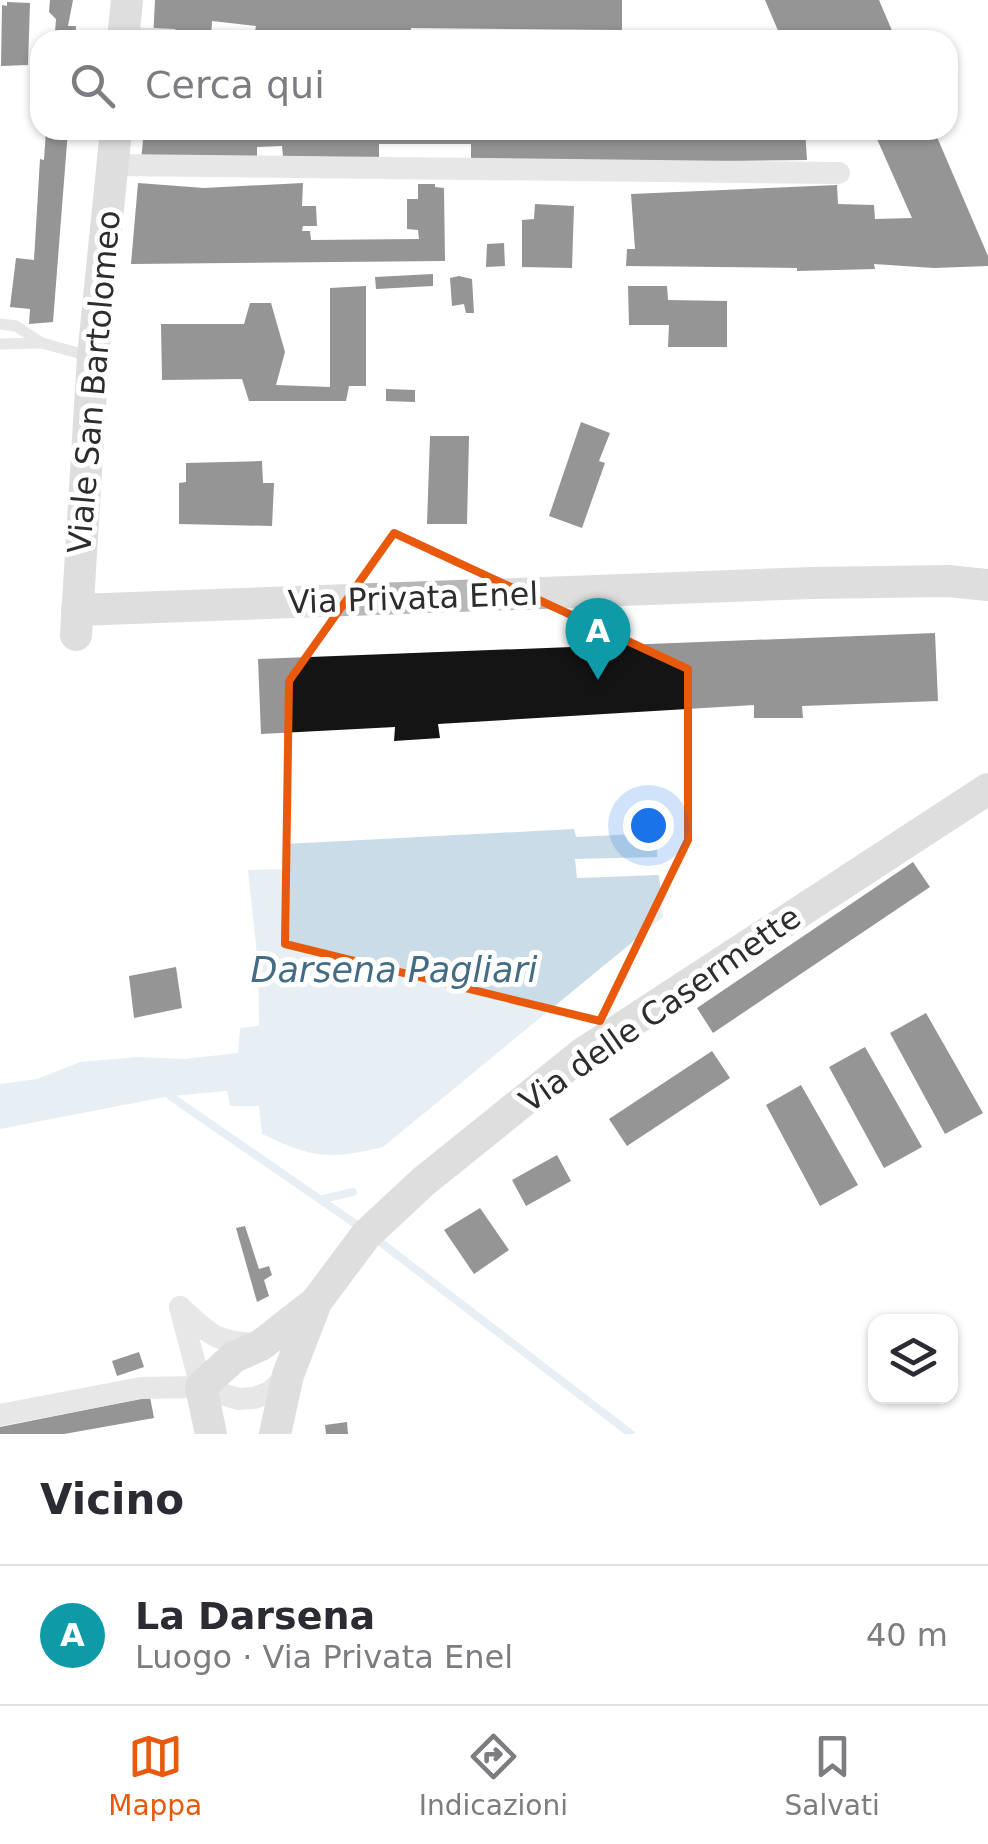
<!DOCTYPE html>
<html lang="it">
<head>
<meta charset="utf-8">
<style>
  :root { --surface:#fff; --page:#f2f2f3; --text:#2b2b33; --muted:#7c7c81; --line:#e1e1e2; --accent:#ea580c }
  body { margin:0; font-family:"DejaVu Sans",sans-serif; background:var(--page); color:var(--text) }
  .controls { position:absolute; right:30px; bottom:30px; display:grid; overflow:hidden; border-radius:20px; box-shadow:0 2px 8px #0004 }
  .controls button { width:90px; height:90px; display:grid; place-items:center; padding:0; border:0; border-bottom:2px solid var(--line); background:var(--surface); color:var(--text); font:50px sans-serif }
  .you { position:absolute; left:648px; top:825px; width:35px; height:35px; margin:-25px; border:8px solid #fff; border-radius:50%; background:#1a73e8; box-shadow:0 0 0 15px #1a73e833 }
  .badge { display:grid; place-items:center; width:65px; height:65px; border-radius:50%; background:var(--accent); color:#fff; font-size:32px; font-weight:700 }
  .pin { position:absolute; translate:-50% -82px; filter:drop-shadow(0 2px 5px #0008) }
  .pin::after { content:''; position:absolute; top:52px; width:35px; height:30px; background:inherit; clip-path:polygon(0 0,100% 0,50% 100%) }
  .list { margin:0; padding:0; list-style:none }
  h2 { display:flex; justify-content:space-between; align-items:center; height:130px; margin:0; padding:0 40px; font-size:42px }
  h2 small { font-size:32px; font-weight:400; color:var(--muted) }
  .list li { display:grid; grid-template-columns:65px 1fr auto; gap:30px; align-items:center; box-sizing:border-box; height:140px; padding:0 40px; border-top:2px solid var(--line) }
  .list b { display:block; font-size:38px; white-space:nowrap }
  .list p { margin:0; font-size:32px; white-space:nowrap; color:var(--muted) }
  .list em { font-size:32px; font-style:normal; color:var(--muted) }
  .icon { flex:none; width:55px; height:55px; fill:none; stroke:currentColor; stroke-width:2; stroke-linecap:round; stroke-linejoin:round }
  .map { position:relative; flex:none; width:988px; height:1434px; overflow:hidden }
  .search { position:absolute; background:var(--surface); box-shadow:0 2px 8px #0004; left:30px; right:30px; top:30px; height:110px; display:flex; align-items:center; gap:25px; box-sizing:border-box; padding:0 35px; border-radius:30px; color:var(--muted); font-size:38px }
  .sheet { height:270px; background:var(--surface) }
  nav { display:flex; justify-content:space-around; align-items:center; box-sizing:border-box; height:140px; border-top:2px solid var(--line); background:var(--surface); font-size:28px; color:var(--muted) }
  nav a { display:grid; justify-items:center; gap:5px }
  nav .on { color:var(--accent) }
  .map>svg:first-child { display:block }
  .water { fill:#cadce7 }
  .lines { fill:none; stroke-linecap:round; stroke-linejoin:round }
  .stream { stroke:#cadce7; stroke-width:8 }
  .building { fill:#141414 }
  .street-tunnel { stroke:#d5d5d5; stroke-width:22; stroke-dasharray:22 11; stroke-linecap:butt }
  .lane { stroke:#cacaca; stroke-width:11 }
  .street { stroke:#cacaca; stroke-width:22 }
  .secondary { stroke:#b7b7b7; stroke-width:32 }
  .marked { fill:none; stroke:#e8590c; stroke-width:8; stroke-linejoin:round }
  .labels { text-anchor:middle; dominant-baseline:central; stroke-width:10; stroke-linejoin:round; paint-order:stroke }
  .street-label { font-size:32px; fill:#2d2d2d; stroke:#fff }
  .water-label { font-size:35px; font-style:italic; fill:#446d85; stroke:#fff }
</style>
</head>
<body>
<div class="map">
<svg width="988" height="1434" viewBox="0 0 988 1434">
  <rect width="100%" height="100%" fill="#fff"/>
  <!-- water -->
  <path class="water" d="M 574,829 L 576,837 L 658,833 L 657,857 L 575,859 L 577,878 L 659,875 L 663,917 L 383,1147 C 329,1160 312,1158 262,1134 L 259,1106 L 230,1106 L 227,1091 L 170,1096 L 0,1129 L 0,1084 L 37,1079 L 80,1062 L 138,1057 L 184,1059 L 238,1053 L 240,1028 L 259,1026 L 258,965 L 248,870 L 285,869 L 285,844 Z"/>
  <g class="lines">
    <!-- stream -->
    <g class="stream">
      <polyline points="170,1096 360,1227"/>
      <polyline points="323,1199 353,1192"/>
      <polyline points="375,1238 631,1434"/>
    </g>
  </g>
  <!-- building -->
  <g class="building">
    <polygon points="50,0 73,0 68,26 76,26 75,40 61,40 62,34 55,32 56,19 49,12"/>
    <polygon points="155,0 622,0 622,30 411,28 410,40 254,36 256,26 212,21 211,40 153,40"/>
    <polygon points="765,0 879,0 896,40 782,40"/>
    <polygon points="7,2 30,3 28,65 1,66 2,5 7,6"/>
    <polygon points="46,130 68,130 53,322 29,324 30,309 10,307 16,258 34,260 40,159 44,160"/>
    <polygon points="144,130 805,130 807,160 471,164 471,144 379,144 379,164 284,166 282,146 257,147 257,161 141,161"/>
    <polygon points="873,130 934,130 988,256 988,266 934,268 874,264 875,269 797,271 797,268 626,266 627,249 635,249 631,194 837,185 838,204 874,205 875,219 912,218"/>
    <polygon points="138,183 204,188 303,183 302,206 316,206 317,226 303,226 302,231 310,231 311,240 419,239 418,230 407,229 407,199 418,199 418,184 435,184 435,187 444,188 445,261 131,264"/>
    <polygon points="535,204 574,206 572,268 522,267 522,220 534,219"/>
    <polygon points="504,243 505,266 486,267 487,244"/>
    <polygon points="433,274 433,286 376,289 375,277"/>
    <polygon points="459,276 472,279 474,313 466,313 464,304 452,306 450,278"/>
    <polygon points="366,286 366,386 349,386 346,401 249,401 242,379 162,380 161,324 244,324 250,303 271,303 285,352 276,385 330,387 330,288"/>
    <polygon points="628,286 667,286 668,300 727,301 727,347 668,347 669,325 629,325"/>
    <polygon points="386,389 415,390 415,402 386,401"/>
    <polygon points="581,422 610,433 599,461 605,463 582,528 549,516"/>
    <polygon points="430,436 469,436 467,524 427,524"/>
    <polygon points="262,461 263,483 274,483 272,526 179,524 179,483 186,482 186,463"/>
    <polygon points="935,633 938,701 802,706 803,718 754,718 754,705 438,724 440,738 394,741 395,727 261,734 258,659"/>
    <polygon points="913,862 930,887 713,1033 697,1008"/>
    <polygon points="176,967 182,1008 134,1018 129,976"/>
    <polygon points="926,1013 983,1113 945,1134 890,1033"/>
    <polygon points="865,1047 922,1147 884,1168 829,1067"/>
    <polygon points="712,1051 730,1078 627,1146 609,1119"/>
    <polygon points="801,1085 858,1185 820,1206 766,1105"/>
    <polygon points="557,1155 571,1181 526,1206 512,1180"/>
    <polygon points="480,1208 509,1250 474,1274 444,1230"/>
    <polygon points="245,1226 259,1269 269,1266 272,1275 264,1280 269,1296 257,1302 236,1228"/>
    <polygon points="139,1352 144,1367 117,1376 112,1361"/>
    <polygon points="150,1397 154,1418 64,1434 0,1434 0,1427"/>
    <polygon points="347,1422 348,1434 326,1434 325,1425"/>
  </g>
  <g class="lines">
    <!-- street-tunnel -->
    <polyline class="street-tunnel" points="153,39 177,40"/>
    <!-- lane -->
    <g class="lane">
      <polyline points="0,324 16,326 42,343 89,356"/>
      <polyline points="0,344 42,343"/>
    </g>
    <!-- street -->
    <g class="street">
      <polyline points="123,38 153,39"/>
      <polyline points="113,165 839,173"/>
      <path d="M 180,1307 C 209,1334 216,1343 257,1344"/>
      <polyline points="180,1307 201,1387"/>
      <polyline points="0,1415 141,1388 201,1387 238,1399 254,1398 270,1392 288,1375"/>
    </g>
    <!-- secondary -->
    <g class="secondary">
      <polyline points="123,40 127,0"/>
      <polyline points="77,610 812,583 948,581 988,585"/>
      <polyline points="76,635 93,357 116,130"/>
      <polyline points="211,1434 201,1387 234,1357 261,1345 316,1302 366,1235 424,1181 582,1054 988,789"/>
      <polyline points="275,1434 288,1375 315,1305"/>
    </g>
  </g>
  <!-- marked area -->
  <path d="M0 0H988V1434H0ZM 394,533 L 688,669 L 688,840 L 600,1021 L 285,944 L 289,681 Z" fill="#fff" fill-opacity=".55" fill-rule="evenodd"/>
  <path class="marked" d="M 394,533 L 688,669 L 688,840 L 600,1021 L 285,944 L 289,681 Z"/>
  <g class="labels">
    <!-- street labels -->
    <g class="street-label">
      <text transform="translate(94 382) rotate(-85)">Viale San Bartolomeo</text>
      <text transform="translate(413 598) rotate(-2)">Via Privata Enel</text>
      <text transform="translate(660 1009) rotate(-35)">Via delle Casermette</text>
    </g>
    <!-- water labels -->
    <g class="water-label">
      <text x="394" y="970">Darsena Pagliari</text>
    </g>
  </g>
</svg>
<div class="controls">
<button><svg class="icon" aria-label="layers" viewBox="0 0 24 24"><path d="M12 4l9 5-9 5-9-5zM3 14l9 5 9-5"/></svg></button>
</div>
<div class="you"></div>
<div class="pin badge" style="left:598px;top:680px;background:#0f9aa8">A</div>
<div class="search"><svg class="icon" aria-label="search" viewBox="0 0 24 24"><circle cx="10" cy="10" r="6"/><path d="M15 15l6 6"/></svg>Cerca qui</div>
</div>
<section class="sheet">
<h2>Vicino<small></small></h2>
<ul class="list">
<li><span class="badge" style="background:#0f9aa8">A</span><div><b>La Darsena</b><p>Luogo · Via Privata Enel</p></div><em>40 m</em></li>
</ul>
</section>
<nav>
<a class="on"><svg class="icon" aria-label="map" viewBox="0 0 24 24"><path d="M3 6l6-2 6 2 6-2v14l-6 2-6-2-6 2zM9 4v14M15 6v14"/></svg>Mappa</a>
<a><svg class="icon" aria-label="directions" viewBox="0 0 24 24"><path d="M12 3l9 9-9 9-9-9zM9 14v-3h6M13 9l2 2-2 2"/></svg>Indicazioni</a>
<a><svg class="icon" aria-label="saved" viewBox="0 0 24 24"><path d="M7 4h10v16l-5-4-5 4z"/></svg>Salvati</a>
</nav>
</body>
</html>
